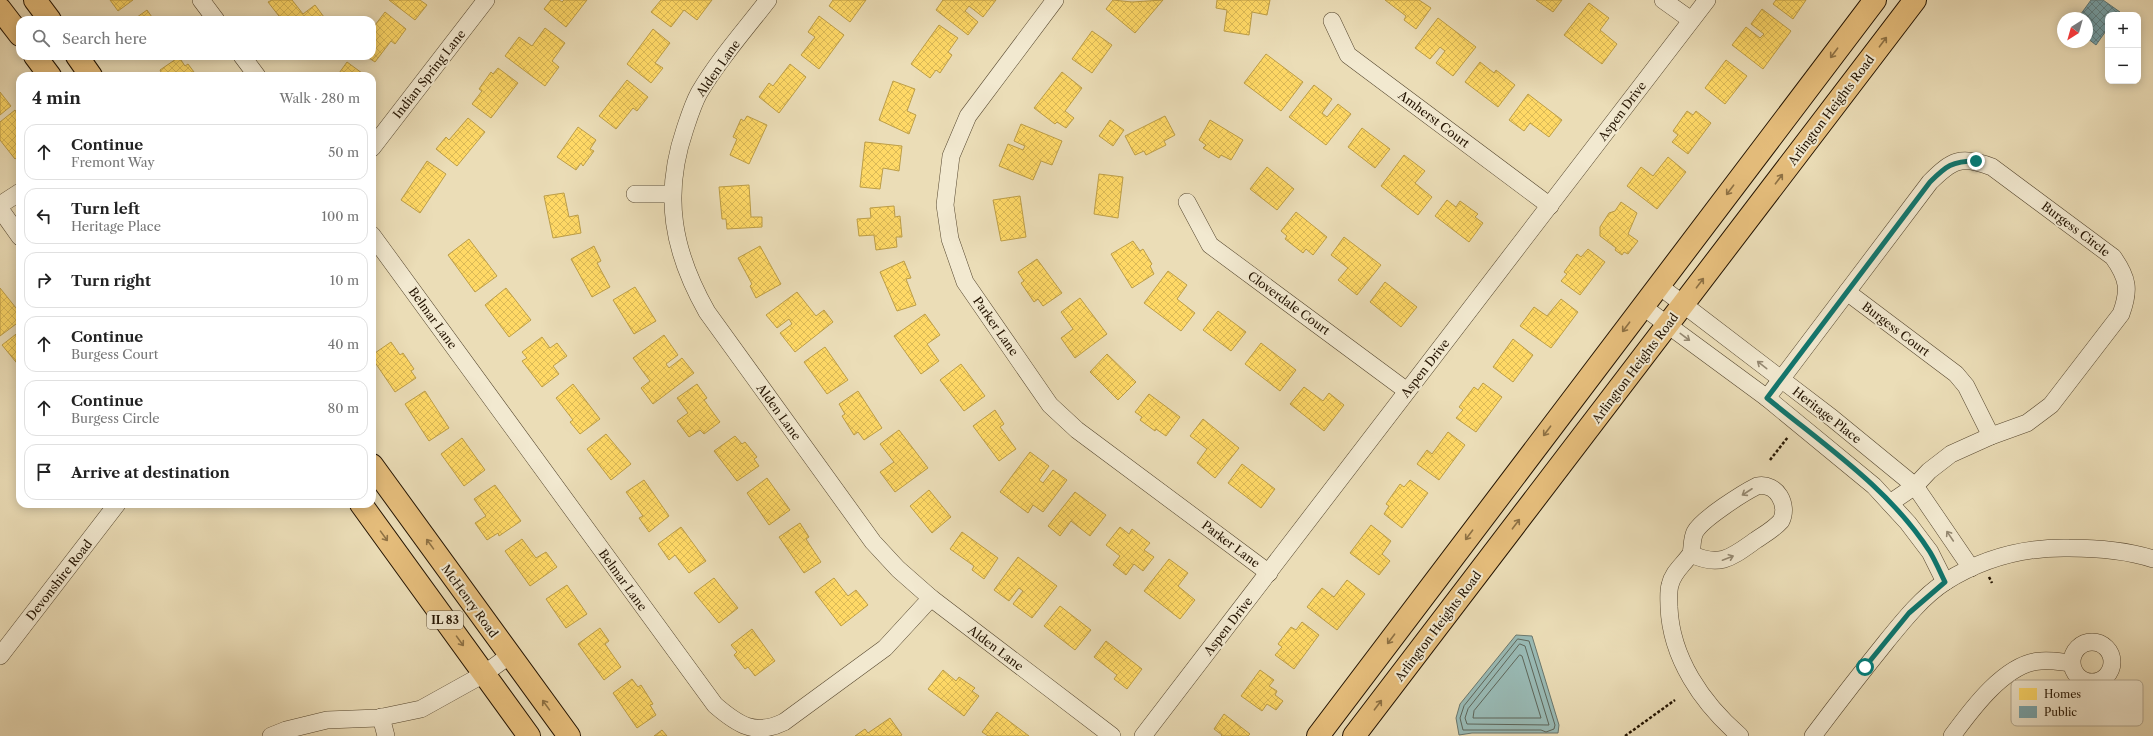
<!DOCTYPE html>
<html lang="en">
<head>
<meta charset="utf-8">
<style>
  :root { --surface:#fff; --page:#f6f6f6; --text:#222; --muted:#767676; --line:#e0e0e0 }
  body { margin:0; font-family:"Libre Caslon Text",serif; background:var(--page); color:var(--text) }
  .controls { position:absolute; right:12px; top:12px; display:grid; overflow:hidden; border-radius:8px; box-shadow:0 2px 10px #0003 }
  .controls button { width:36px; height:36px; display:grid; place-items:center; padding:0; border:0; border-bottom:1px solid var(--line); background:var(--surface); color:var(--text); font:20px sans-serif }
  .compass { position:absolute; left:2057px; top:12px; width:36px; height:36px; border-radius:50%; background:var(--surface); box-shadow:0 2px 10px #0003; rotate:217deg }
  .stop { position:absolute; width:12px; height:12px; margin:-9px; border:3px solid #0f766e; border-radius:50%; background:#fff }
  .stop.end { background:#0f766e; border-color:#fff; box-shadow:0 1px 4px #0008 }
  .list { margin:0; padding:0; list-style:none }
  h2 { display:flex; justify-content:space-between; align-items:center; height:52px; margin:0; padding:0 16px; font-size:17px }
  h2 small { font-size:13px; font-weight:400; color:var(--muted) }
  .list li { display:grid; grid-template-columns:26px 1fr auto; gap:12px; align-items:center; box-sizing:border-box; height:56px; margin:0 8px 8px; padding:0 8px; border:1px solid var(--line); border-radius:12px }
  .list b { display:block; font-size:15px; white-space:nowrap }
  .list p { margin:0; font-size:13px; white-space:nowrap; color:var(--muted) }
  .list em { font-size:13px; font-style:normal; color:var(--muted) }
  .icon { flex:none; width:22px; height:22px; fill:none; stroke:currentColor; stroke-width:2; stroke-linecap:round; stroke-linejoin:round }
  .map { position:relative; flex:none; width:2153px; height:736px; overflow:hidden }
  .search { position:absolute; background:var(--surface); box-shadow:0 2px 10px #0003; left:16px; top:16px; width:360px; height:44px; display:flex; align-items:center; gap:10px; box-sizing:border-box; padding:0 14px; border-radius:12px; color:var(--muted); font-size:15px }
  .panel { position:absolute; background:var(--surface); box-shadow:0 2px 10px #0003; left:16px; top:72px; width:360px; height:436px; border-radius:12px }
  .map>svg:first-child { display:block }
  .water { fill:#99bab5; stroke:#6a776d }
  .homes { fill:url(#homes-cross-hatch); stroke:#bd9e47 }
  .public { fill:url(#public-cross-hatch); stroke:#5d797a }
  .lines { fill:none; stroke-linecap:round; stroke-linejoin:round }
  .shore { stroke:#5e665a; stroke-width:1 }
  .minor-casing { stroke:#55462e; stroke-width:18 }
  .major-casing { stroke:#231300; stroke-width:24 }
  .path { stroke:#231300; stroke-width:2.5; stroke-dasharray:3 2; stroke-linecap:butt }
  .minor { stroke:#f2e9d0; stroke-width:17 }
  .major { stroke:#e6be7c; stroke-width:22 }
  .oneway { stroke:#8e7144 }
  .oneway2 { stroke:#958972 }
  .route { stroke:#0f766e; stroke-width:5 }
  .labels { text-anchor:middle; dominant-baseline:central; stroke-width:4; stroke-linejoin:round; paint-order:stroke }
  .shield { fill:#f2e9d0; stroke:#61533e; stroke-width:1 }
  .shield-label { font-size:11px; font-weight:bold; fill:#231300 }
  .street-label { font-size:12px; fill:#231300; stroke:#f2e9d0 }
  .key { fill:#f2e9d0; stroke:#b4a992; stroke-width:1 }
  .key-label { font-size:11px; fill:#231300 }
</style>
</head>
<body>
<div class="map">
<svg width="2153" height="736" viewBox="0 0 2153 736">
  <defs>
    <pattern id="homes-cross-hatch" width="8" height="8" patternUnits="userSpaceOnUse"><rect width="8" height="8" fill="#ffd966"/><path d="M0 0l8 8M0 8l8-8" fill="none" stroke="#dab957"/></pattern>
    <pattern id="public-cross-hatch" width="8" height="8" patternUnits="userSpaceOnUse"><rect width="8" height="8" fill="#76a5af"/><path d="M0 0l8 8M0 8l8-8" fill="none" stroke="#60858c"/></pattern>
  </defs>
  <rect width="100%" height="100%" fill="#ebddb7"/>
  <filter id="stains"><feTurbulence type="fractalNoise" baseFrequency=".005" numOctaves="4"/><feColorMatrix values="0 0 0 0 .2 0 0 0 0 .09 0 0 0 0 .02 0 0 0 .5 -.17"/></filter>
  <radialGradient id="worn" r=".72"><stop offset=".6" stop-color="#630" stop-opacity="0"/><stop offset="1" stop-color="#630" stop-opacity=".3"/></radialGradient>
  <!-- water -->
  <polygon class="water" points="1516,635 1532,636 1559,725 1558,733 1472,733 1459,735 1456,718 1460,704"/>
  <!-- homes -->
  <g class="homes">
    <polygon points="110,0 133,0 118,11"/>
    <polygon points="272,0 292,0 303,14 315,5 324,17 320,20 282,20 268,2"/>
    <polygon points="389,0 420,0 427,5 415,20"/>
    <polygon points="551,0 559,0 562,2 564,0 587,0 566,27 544,9"/>
    <polygon points="661,0 712,0 697,20 684,10 671,27 651,12"/>
    <polygon points="833,0 866,0 850,22 829,6"/>
    <polygon points="943,0 996,0 983,17 969,6 965,11 978,22 968,35 936,10"/>
    <polygon points="1113,0 1132,2 1163,0 1135,33 1106,9"/>
    <polygon points="1217,0 1270,0 1267,15 1252,12 1249,35 1224,31 1227,10 1216,8"/>
    <polygon points="1385,0 1419,0 1431,8 1416,29 1404,20 1406,16"/>
    <polygon points="1536,0 1562,0 1553,12"/>
    <polygon points="1776,0 1806,0 1793,19 1773,4"/>
    <polygon points="1589,3 1609,18 1600,30 1617,44 1602,64 1564,35"/>
    <polygon points="1762,9 1791,31 1763,69 1732,45 1746,27 1760,38 1764,34 1751,24"/>
    <polygon points="147,10 154,20 133,20"/>
    <polygon points="385,12 406,29 395,44 391,41 375,62 366,56 372,56 372,29"/>
    <polygon points="819,16 844,35 819,69 801,55 815,37 808,32"/>
    <polygon points="1438,18 1476,47 1453,76 1436,63 1445,51 1440,47 1430,59 1415,48"/>
    <polygon points="939,25 958,38 948,52 952,55 940,73 936,70 930,78 911,64"/>
    <polygon points="545,28 565,43 552,61 559,67 545,86 505,56 519,37 532,46"/>
    <polygon points="653,29 670,43 655,63 663,68 651,83 627,64"/>
    <polygon points="1092,31 1112,45 1092,73 1072,59"/>
    <polygon points="1266,54 1303,82 1281,111 1244,83"/>
    <polygon points="179,57 185,66 188,64 197,76 163,76 160,70"/>
    <polygon points="1726,60 1747,76 1725,104 1705,88"/>
    <polygon points="347,62 366,76 337,76"/>
    <polygon points="1480,62 1494,73 1496,70 1515,85 1498,107 1465,82"/>
    <polygon points="790,64 806,77 779,113 759,97 769,83 773,86"/>
    <polygon points="498,68 518,83 491,118 472,104 482,91 479,89 491,72 493,74"/>
    <polygon points="1062,72 1082,88 1065,111 1074,118 1066,128 1057,122 1055,124 1034,108"/>
    <polygon points="627,80 648,97 637,111 633,108 616,129 599,116"/>
    <polygon points="893,81 915,89 907,111 916,115 909,134 879,120"/>
    <polygon points="1314,85 1332,99 1322,113 1327,117 1338,104 1351,114 1326,145 1289,117"/>
    <polygon points="0,92 11,106 0,115"/>
    <polygon points="1528,94 1562,120 1549,137 1530,123 1524,131 1509,120"/>
    <polygon points="15,110 20,117 20,155 15,159 0,140 0,122"/>
    <polygon points="1687,111 1693,115 1696,111 1711,123 1688,154 1672,142 1678,135 1673,131"/>
    <polygon points="747,116 767,125 749,164 730,155 737,139 733,137 741,119 744,121"/>
    <polygon points="1165,116 1175,135 1164,141 1166,145 1146,155 1144,151 1135,155 1125,136"/>
    <polygon points="468,118 485,132 457,166 436,149 446,137 449,140"/>
    <polygon points="1110,120 1124,130 1113,146 1099,136"/>
    <polygon points="1210,120 1243,140 1231,160 1221,155 1219,158 1203,148 1206,145 1199,140"/>
    <polygon points="1021,124 1062,141 1052,165 1041,161 1033,180 999,166 1008,144 1023,150 1025,146 1014,141"/>
    <polygon points="578,127 596,140 590,149 594,151 583,166 581,163 576,170 557,157"/>
    <polygon points="1362,128 1390,149 1375,168 1348,147"/>
    <polygon points="865,142 902,146 899,171 883,168 880,189 860,187"/>
    <polygon points="1404,155 1425,171 1415,183 1432,197 1418,215 1381,186"/>
    <polygon points="1668,157 1686,172 1657,209 1627,186 1641,167 1653,176"/>
    <polygon points="427,161 446,174 420,213 401,200"/>
    <polygon points="1267,167 1294,189 1277,210 1250,189"/>
    <polygon points="1099,174 1123,177 1118,218 1094,214"/>
    <polygon points="749,185 751,217 762,217 762,227 727,229 726,219 722,219 719,187"/>
    <polygon points="564,193 569,217 578,215 581,233 553,238 544,196"/>
    <polygon points="1020,196 1026,237 1001,241 993,200"/>
    <polygon points="1447,200 1456,207 1460,201 1478,214 1475,217 1483,223 1469,242 1435,216"/>
    <polygon points="1621,202 1637,213 1628,234 1638,241 1628,254 1624,252 1622,255 1615,250 1616,248 1600,236 1600,227 1609,213 1615,211"/>
    <polygon points="894,206 895,217 900,216 902,237 896,237 897,247 876,250 874,235 859,236 857,219 871,218 870,208"/>
    <polygon points="1296,212 1327,237 1313,255 1306,249 1303,253 1285,239 1287,236 1281,231"/>
    <polygon points="1344,237 1381,265 1357,295 1338,280 1348,268 1331,255"/>
    <polygon points="469,239 497,276 475,292 448,255"/>
    <polygon points="1133,241 1140,251 1143,249 1152,264 1150,266 1154,274 1132,288 1111,254"/>
    <polygon points="594,246 601,261 597,263 610,287 592,297 571,259"/>
    <polygon points="760,246 781,284 756,298 750,286 752,284 738,258"/>
    <polygon points="1588,249 1605,262 1580,295 1561,281 1567,274 1564,272 1577,254 1581,257"/>
    <polygon points="1037,259 1062,293 1043,306 1038,299 1034,302 1021,283 1024,281 1018,272"/>
    <polygon points="904,261 911,278 906,279 916,305 897,311 880,272"/>
    <polygon points="1168,271 1187,285 1177,299 1195,313 1181,331 1144,303"/>
    <polygon points="1385,282 1417,307 1401,327 1370,302"/>
    <polygon points="635,287 656,321 634,334 613,300"/>
    <polygon points="0,288 20,313 20,321 0,336"/>
    <polygon points="506,288 531,320 509,337 485,305"/>
    <polygon points="797,292 816,316 824,310 833,322 795,352 780,333 792,324 789,319 777,328 766,315"/>
    <polygon points="1080,298 1107,334 1075,358 1061,338 1073,329 1061,312"/>
    <polygon points="1561,299 1578,312 1551,348 1520,326 1534,307 1547,316"/>
    <polygon points="1218,311 1246,332 1231,351 1203,330"/>
    <polygon points="925,314 940,335 927,344 939,361 921,374 894,336"/>
    <polygon points="20,331 20,367 2,345"/>
    <polygon points="664,335 678,355 666,364 669,368 682,358 694,373 653,404 641,388 650,381 633,358"/>
    <polygon points="542,337 550,348 557,343 567,356 553,366 559,374 542,387 522,361 527,358 522,352"/>
    <polygon points="1513,339 1533,355 1513,382 1493,367"/>
    <polygon points="391,342 400,355 403,353 414,369 411,371 416,378 395,392 372,358 372,355"/>
    <polygon points="1261,343 1296,370 1280,391 1245,364"/>
    <polygon points="825,347 848,380 827,394 804,362"/>
    <polygon points="1107,354 1136,382 1118,400 1090,372"/>
    <polygon points="961,364 985,396 964,411 940,380"/>
    <polygon points="1483,383 1502,397 1476,432 1456,418 1463,410 1459,407 1474,387 1478,390"/>
    <polygon points="573,384 600,419 580,434 570,422 573,420 556,398"/>
    <polygon points="697,384 707,398 704,400 720,422 704,434 700,430 689,437 677,421 688,413 677,398"/>
    <polygon points="1304,387 1323,401 1329,393 1344,405 1324,431 1290,404"/>
    <polygon points="425,391 449,428 429,441 405,404"/>
    <polygon points="858,391 882,428 864,440 858,432 854,435 842,416 845,414 839,404"/>
    <polygon points="1149,394 1180,417 1166,436 1156,429 1155,431 1140,420 1142,417 1135,412"/>
    <polygon points="995,410 1004,424 1000,427 1016,449 999,461 973,426"/>
    <polygon points="1203,419 1239,448 1215,478 1197,463 1207,449 1190,436"/>
    <polygon points="899,430 928,468 895,492 880,472 894,462 880,444"/>
    <polygon points="1448,432 1465,445 1439,480 1417,464 1427,450 1432,454"/>
    <polygon points="606,434 631,464 611,480 587,449"/>
    <polygon points="735,436 742,444 745,442 757,457 754,459 759,466 737,481 714,451"/>
    <polygon points="462,438 485,470 464,486 441,454"/>
    <polygon points="1030,452 1049,466 1039,480 1043,483 1053,470 1067,480 1043,512 1033,505 1028,513 1000,492"/>
    <polygon points="1242,464 1275,489 1261,508 1228,483"/>
    <polygon points="767,478 790,510 769,525 747,493"/>
    <polygon points="644,480 669,516 649,532 639,518 643,516 626,492"/>
    <polygon points="1410,480 1428,493 1402,528 1384,514 1389,506 1386,504 1400,484 1404,487"/>
    <polygon points="495,485 521,521 499,536 498,533 487,540 475,523 486,516 474,499"/>
    <polygon points="929,490 951,517 932,533 910,506"/>
    <polygon points="1075,492 1106,515 1090,536 1071,521 1060,536 1048,526"/>
    <polygon points="800,523 809,537 806,539 821,562 804,573 779,537"/>
    <polygon points="1371,525 1391,541 1382,554 1390,561 1379,575 1350,553"/>
    <polygon points="681,527 706,561 689,573 675,555 669,560 658,544"/>
    <polygon points="1120,527 1129,534 1132,529 1150,543 1144,550 1154,557 1143,571 1134,564 1126,575 1113,565 1120,556 1106,545"/>
    <polygon points="962,532 998,558 984,579 972,570 974,566 950,549"/>
    <polygon points="522,539 536,558 546,552 557,567 530,586 505,551"/>
    <polygon points="1018,557 1057,586 1032,618 1013,604 1023,591 1019,588 1009,601 994,590"/>
    <polygon points="1169,559 1188,573 1178,586 1195,600 1180,619 1144,591"/>
    <polygon points="714,578 738,608 719,623 694,593"/>
    <polygon points="834,578 848,596 856,590 868,605 841,626 815,592"/>
    <polygon points="1347,580 1365,594 1337,630 1307,607 1322,588 1334,597"/>
    <polygon points="567,585 587,614 566,628 546,599"/>
    <polygon points="1060,606 1091,630 1075,650 1044,626"/>
    <polygon points="1302,622 1319,635 1294,669 1275,655 1282,647 1278,644 1291,627 1296,630"/>
    <polygon points="600,628 609,641 605,644 621,667 604,680 578,644"/>
    <polygon points="752,629 775,661 755,676 748,667 745,669 734,655 737,652 731,645"/>
    <polygon points="1106,641 1142,669 1127,689 1114,679 1117,675 1094,657"/>
    <polygon points="943,670 956,681 959,677 975,688 972,691 979,696 964,716 928,689"/>
    <polygon points="1260,670 1274,680 1269,686 1277,691 1275,695 1283,701 1276,710 1267,704 1262,711 1241,696"/>
    <polygon points="632,679 638,687 641,685 653,704 650,705 656,715 637,728 613,693"/>
    <polygon points="997,712 1029,736 988,736 982,732"/>
    <polygon points="1224,714 1250,734 1248,736 1221,736 1222,735 1214,729"/>
    <polygon points="890,718 902,735 900,736 855,736 865,729 868,733"/>
    <polygon points="662,730 667,736 654,736"/>
  </g>
  <!-- public -->
  <polygon class="public" points="2091,0 2103,0 2120,12 2117,15 2108,15 2108,28 2096,45 2087,38 2087,18 2078,18"/>
  <g class="lines">
    <!-- shore -->
    <g class="shore">
      <polygon points="1518,639 1529,641 1555,725 1554,729 1546,732 1541,730 1463,730 1460,718 1464,706"/>
      <polygon points="1520,644 1525,646 1549,725 1467,724 1465,718 1468,709"/>
      <polygon points="1520,655 1522,656 1541,718 1473,718 1474,711"/>
    </g>
    <defs>
      <g id="minor">
        <polyline points="201,0 216,20"/>
        <path d="M 768,0 C 745,30 718,60 699,93 C 693,104 689,117 685,129 C 662,196 673,252 707,312 L 873,542 L 898,569 L 931,598 L 1112,736"/>
        <polyline points="1055,0 968,116 951,156 945,205 950,239 965,282 1050,405 1077,430 1269,573"/>
        <polyline points="1663,0 1691,20"/>
        <polyline points="1332,21 1348,55 1550,206"/>
        <polyline points="242,56 257,76"/>
        <polyline points="372,148 486,0"/>
        <polyline points="635,194 671,194"/>
        <polyline points="1187,202 1210,245 1407,391"/>
        <polyline points="0,205 20,192"/>
        <polyline points="0,209 20,237"/>
        <path d="M 372,235 L 715,705 C 738,725 755,736 784,722 L 885,648 L 931,598"/>
        <polyline points="1658,285 1832,418 1915,486 1971,568"/>
        <polyline points="1847,292 1956,374 1966,386 1991,436"/>
        <polyline points="1642,306 1767,398 1874,486 1908,523 1930,552 1945,582"/>
        <path d="M 1767,398 L 1930,182 C 1952,160 1961,155 1992,167 L 2113,257 C 2128,278 2130,290 2121,314 L 2051,405 L 2027,423 L 1991,436 L 1951,454 L 1929,471 L 1915,486 L 1890,503"/>
        <path d="M 1691,554 C 1720,568 1732,557 1756,540 C 1765,534 1774,529 1781,521 C 1789,505 1777,482 1757,486 C 1743,493 1702,519 1695,532 C 1691,540 1693,551 1690,555 C 1682,566 1673,572 1670,585 C 1668,592 1669,600 1669,607 C 1671,658 1702,703 1740,736"/>
        <circle cx="2092" cy="662" r="20"/>
        <polyline points="0,656 117,504"/>
        <polyline points="381,717 386,736"/>
        <polyline points="271,736 286,730 327,720 378,718 421,709 484,674 510,655"/>
        <polyline points="1143,736 1707,0"/>
        <path d="M 1813,736 C 1837,704 1861,673 1886,642 C 1903,621 1922,597 1945,582 C 1983,558 2024,547 2069,548 C 2098,548 2126,550 2153,559"/>
        <path d="M 1952,736 C 1971,710 2006,662 2041,661 C 2051,660 2061,662 2071,663"/>
      </g>
      <g id="major">
        <polyline points="35,0 50,20"/>
        <polyline points="0,9 20,35"/>
        <polyline points="35,56 50,76"/>
        <polyline points="77,56 91,76"/>
        <polyline points="372,465 569,736"/>
        <polyline points="361,504 529,736"/>
        <polyline points="1318,736 1875,0"/>
        <polyline points="1354,736 1915,0"/>
      </g>
    </defs>
    <!-- minor casing -->
    <use href="#minor" class="minor-casing"/>
    <!-- major casing -->
    <use href="#major" class="major-casing"/>
    <!-- path -->
    <g class="path">
      <polyline points="1770,460 1788,437"/>
      <polyline points="1989,577 1992,583"/>
      <polyline points="1625,736 1675,700"/>
    </g>
    <!-- minor -->
    <use href="#minor" class="minor"/>
    <!-- major -->
    <use href="#major" class="major"/>
  </g>
  <!-- one-way arrows -->
  <defs><path id="oneway-shaft" d="M-6 0H5M1.5-3L5.5 0L1.5 3" fill="none" stroke-width="1.6" stroke-linecap="round" stroke-linejoin="round"/></defs>
  <g class="oneway">
    <use href="#oneway-shaft" transform="translate(1883 42) rotate(-53)"/>
    <use href="#oneway-shaft" transform="translate(1834 53) rotate(127)"/>
    <use href="#oneway-shaft" transform="translate(1779 179) rotate(-53)"/>
    <use href="#oneway-shaft" transform="translate(1730 190) rotate(127)"/>
    <use href="#oneway-shaft" transform="translate(1700 283) rotate(-53)"/>
    <use href="#oneway-shaft" transform="translate(1626 327) rotate(127)"/>
    <use href="#oneway-shaft" transform="translate(1547 431) rotate(127)"/>
    <use href="#oneway-shaft" transform="translate(1516 524) rotate(-53)"/>
    <use href="#oneway-shaft" transform="translate(1469 535) rotate(127)"/>
    <use href="#oneway-shaft" transform="translate(384 536) rotate(54)"/>
    <use href="#oneway-shaft" transform="translate(430 544) rotate(-126)"/>
    <use href="#oneway-shaft" transform="translate(1391 639) rotate(127)"/>
    <use href="#oneway-shaft" transform="translate(460 641) rotate(54)"/>
    <use href="#oneway-shaft" transform="translate(546 705) rotate(-126)"/>
    <use href="#oneway-shaft" transform="translate(1378 705) rotate(-53)"/>
  </g>
  <g class="oneway2">
    <use href="#oneway-shaft" transform="translate(1685 337) rotate(37)"/>
    <use href="#oneway-shaft" transform="translate(1762 365) rotate(-142)"/>
    <use href="#oneway-shaft" transform="translate(1747 492) rotate(147)"/>
    <use href="#oneway-shaft" transform="translate(1950 536) rotate(-124)"/>
    <use href="#oneway-shaft" transform="translate(1728 558) rotate(-21)"/>
  </g>
  <g class="lines">
    <!-- route -->
    <path class="route" d="M 1865,667 L 1909,613 L 1945,582 C 1940,572 1936,562 1930,552 C 1890,489 1824,445 1767,398 L 1930,182 C 1946,166 1952,161 1976,161"/>
  </g>
  <g class="labels">
    <!-- shield labels -->
    <rect class="shield" x="427" y="611" width="36" height="18" rx="3"/>
    <g class="shield-label">
      <text x="445" y="620">IL 83</text>
    </g>
    <!-- street labels -->
    <g class="street-label">
      <text transform="translate(718 68) rotate(-55)">Alden Lane</text>
      <text transform="translate(429 74) rotate(-52)">Indian Spring Lane</text>
      <text transform="translate(1831 110) rotate(-53)">Arlington Heights Road</text>
      <text transform="translate(1622 111) rotate(-53)">Aspen Drive</text>
      <text transform="translate(1434 119) rotate(37)">Amherst Court</text>
      <text transform="translate(2076 229) rotate(37)">Burgess Circle</text>
      <text transform="translate(1289 303) rotate(36)">Cloverdale Court</text>
      <text transform="translate(433 318) rotate(54)">Belmar Lane</text>
      <text transform="translate(996 326) rotate(55)">Parker Lane</text>
      <text transform="translate(1896 329) rotate(37)">Burgess Court</text>
      <text transform="translate(1425 368) rotate(-52)">Aspen Drive</text>
      <text transform="translate(1635 368) rotate(-53)">Arlington Heights Road</text>
      <text transform="translate(779 412) rotate(54)">Alden Lane</text>
      <text transform="translate(1827 415) rotate(38)">Heritage Place</text>
      <text transform="translate(1231 544) rotate(37)">Parker Lane</text>
      <text transform="translate(59 580) rotate(-52)">Devonshire Road</text>
      <text transform="translate(623 580) rotate(54)">Belmar Lane</text>
      <text transform="translate(470 601) rotate(54)">McHenry Road</text>
      <text transform="translate(1228 626) rotate(-52)">Aspen Drive</text>
      <text transform="translate(1438 626) rotate(-53)">Arlington Heights Road</text>
      <text transform="translate(996 648) rotate(37)">Alden Lane</text>
    </g>
  </g>
  <!-- legend -->
  <rect x="2011" y="680" width="132" height="46" rx="6" class="key"/>
  <rect x="2019" y="688" width="18" height="12" fill="#ffd966"/>
  <rect x="2019" y="706" width="18" height="12" fill="#76a5af"/>
  <g class="key-label">
    <text x="2044" y="698">Homes</text>
    <text x="2044" y="716">Public</text>
  </g>
  <rect width="100%" height="100%" filter="url(#stains)"/>
  <rect width="100%" height="100%" fill="url(#worn)"/>
</svg>
<div class="controls">
<button>+</button>
<button>−</button>
</div>
<svg class="compass" viewBox="-18 -18 36 36"><path d="M0-13l5 13h-10z" fill="#e53935"/><path d="M0 13l5-13h-10z" fill="#767676"/></svg>
<div class="stop" style="left:1865px;top:667px"></div>
<div class="stop end" style="left:1976px;top:161px"></div>
<div class="search"><svg class="icon" aria-label="search" viewBox="0 0 24 24"><circle cx="10" cy="10" r="6"/><path d="M15 15l6 6"/></svg>Search here</div>
<section class="panel">
<h2>4 min<small>Walk · 280 m</small></h2>
<ul class="list">
<li><svg class="icon" aria-label="ahead" viewBox="0 0 24 24"><path d="M12 20V5M6 11l6-6 6 6"/></svg><div><b>Continue</b><p>Fremont Way</p></div><em>50 m</em></li>
<li><svg class="icon" aria-label="left" viewBox="0 0 24 24"><path d="M17 20v-9H6M10 6l-5 5 5 5"/></svg><div><b>Turn left</b><p>Heritage Place</p></div><em>100 m</em></li>
<li><svg class="icon" aria-label="right" viewBox="0 0 24 24"><path d="M7 20v-9h11M14 6l5 5-5 5"/></svg><div><b>Turn right</b></div><em>10 m</em></li>
<li><svg class="icon" aria-label="ahead" viewBox="0 0 24 24"><path d="M12 20V5M6 11l6-6 6 6"/></svg><div><b>Continue</b><p>Burgess Court</p></div><em>40 m</em></li>
<li><svg class="icon" aria-label="ahead" viewBox="0 0 24 24"><path d="M12 20V5M6 11l6-6 6 6"/></svg><div><b>Continue</b><p>Burgess Circle</p></div><em>80 m</em></li>
<li><svg class="icon" aria-label="arrive" viewBox="0 0 24 24"><path d="M6 21V4h12l-3 4 3 4H6"/></svg><div><b>Arrive at destination</b></div></li>
</ul>
</section>
</div>
</body>
</html>
